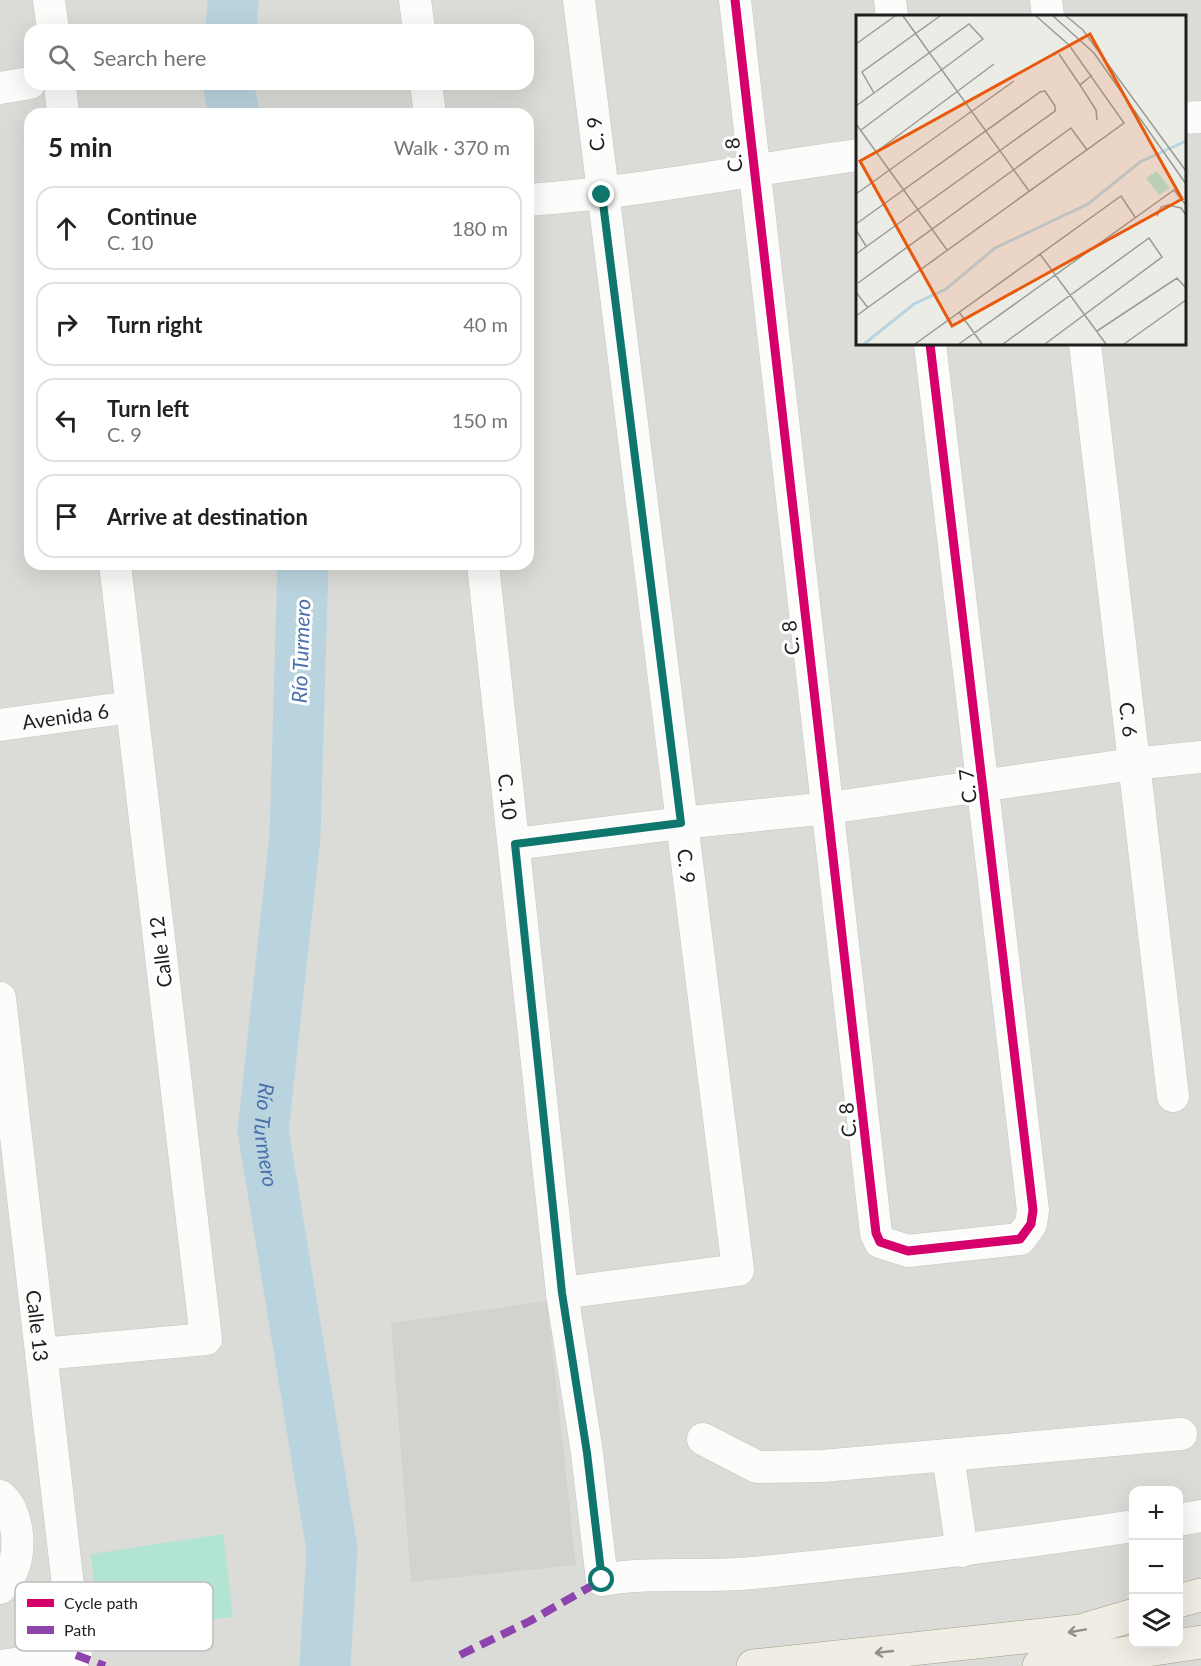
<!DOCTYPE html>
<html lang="en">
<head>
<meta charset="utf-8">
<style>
  :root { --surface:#fff; --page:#f6f6f6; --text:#202124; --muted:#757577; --line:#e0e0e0 }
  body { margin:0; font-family:Lato,sans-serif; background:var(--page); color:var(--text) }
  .controls { position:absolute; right:18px; bottom:18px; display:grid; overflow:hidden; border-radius:12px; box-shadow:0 6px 24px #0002 }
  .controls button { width:54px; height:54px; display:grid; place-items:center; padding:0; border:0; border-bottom:2px solid var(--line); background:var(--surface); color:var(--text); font:30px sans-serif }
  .stop { position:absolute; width:18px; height:18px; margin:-14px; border:4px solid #0f766e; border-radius:50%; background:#fff }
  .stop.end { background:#0f766e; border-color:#fff; box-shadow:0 2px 6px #0008 }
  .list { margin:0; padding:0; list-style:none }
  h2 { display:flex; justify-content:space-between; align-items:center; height:78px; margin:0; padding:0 24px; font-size:26px }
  h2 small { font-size:20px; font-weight:400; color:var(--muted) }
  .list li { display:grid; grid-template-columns:39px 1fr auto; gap:18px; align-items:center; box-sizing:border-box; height:84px; margin:0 12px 12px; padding:0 12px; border:2px solid var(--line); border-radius:18px }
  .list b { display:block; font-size:22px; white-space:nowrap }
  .list p { margin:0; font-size:20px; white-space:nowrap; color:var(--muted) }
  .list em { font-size:20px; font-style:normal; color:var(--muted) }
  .icon { flex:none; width:33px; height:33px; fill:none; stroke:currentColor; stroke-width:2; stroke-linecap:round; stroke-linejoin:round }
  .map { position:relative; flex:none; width:1201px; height:1666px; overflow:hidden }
  .search { position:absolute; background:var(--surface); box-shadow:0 6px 24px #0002; left:24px; top:24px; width:510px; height:66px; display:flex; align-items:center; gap:15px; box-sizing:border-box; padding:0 21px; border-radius:18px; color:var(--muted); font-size:22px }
  .panel { position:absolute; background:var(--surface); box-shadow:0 6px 24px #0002; left:24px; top:108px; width:510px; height:462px; border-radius:18px }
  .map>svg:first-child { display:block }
  .residential { fill:#dbdbd8; fill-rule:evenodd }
  .pitch { fill:#b2e4d4 }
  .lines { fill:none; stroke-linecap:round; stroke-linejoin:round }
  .river { stroke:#bad4df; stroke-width:51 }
  .building { fill:#d3d2ce }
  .minor-casing { stroke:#c5c5c3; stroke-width:33 }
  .major-casing { stroke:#a29c83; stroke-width:34 }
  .minor { stroke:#fcfcfb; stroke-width:32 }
  .major { stroke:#f0ede4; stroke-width:33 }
  .quiet { stroke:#8e44ad; stroke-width:8; stroke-dasharray:15 8; stroke-linecap:butt }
  .cycleway-casing { stroke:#fff; stroke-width:13 }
  .cycleway { stroke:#d6006c; stroke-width:9 }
  .oneway { stroke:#92908b }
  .route { stroke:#0f766e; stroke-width:8 }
  .labels { text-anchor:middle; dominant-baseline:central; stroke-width:6; stroke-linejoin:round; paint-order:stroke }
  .street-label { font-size:20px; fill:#1e1e1e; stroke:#fff }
  .water-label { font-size:21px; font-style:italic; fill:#4b71ad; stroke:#fff }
  .inset-river { fill:none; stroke:#bad4df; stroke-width:3 }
  .inset-road { fill:none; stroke:#9a9a97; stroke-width:1.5 }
  .view { fill:#e8590c; fill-opacity:0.15; stroke:#e8590c; stroke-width:3 }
  .inset-edge { fill:none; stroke:#1e1e1e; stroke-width:3 }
  .key { fill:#fff; stroke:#bcbcbc; stroke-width:1.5 }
  .key-label { font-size:16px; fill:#1e1e1e }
</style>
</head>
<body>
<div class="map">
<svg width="1201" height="1666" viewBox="0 0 1201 1666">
  <rect width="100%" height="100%" fill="#ecece7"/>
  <!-- residential -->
  <path class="residential" d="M 0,0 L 1201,0 L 1201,1666 L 0,1666 ZM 858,16 L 1184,16 L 1184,344 L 858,344 ZM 30,30 L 528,30 L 528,84 L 30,84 ZM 30,114 L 528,114 L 528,564 L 30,564 ZM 1134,1490 L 1178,1490 L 1178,1644 L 1134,1644 Z"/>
  <!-- pitch -->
  <polygon class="pitch" points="223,1534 233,1617 98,1635 91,1554"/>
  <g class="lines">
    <!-- river -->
    <g class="river">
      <polyline points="231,30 233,0"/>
      <polyline points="228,84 234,114"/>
      <path id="s1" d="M 303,564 L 295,836 L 263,1131 L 332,1549 L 325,1666"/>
    </g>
  </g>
  <!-- building -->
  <polygon class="building" points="547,1301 576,1565 411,1582 391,1323"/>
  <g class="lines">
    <defs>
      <g id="minor">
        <polyline points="49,0 53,30"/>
        <polyline points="415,0 419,30"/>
        <polyline points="735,0 876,1233 880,1242 908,1251 1020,1239 1031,1224 1033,1210 930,344"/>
        <polyline points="890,0 892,16"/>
        <polyline points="1046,0 1048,16"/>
        <polyline points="60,84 63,114"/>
        <polyline points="426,84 430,114"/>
        <polyline points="0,88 30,83"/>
        <polyline points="1184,118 1201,117"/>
        <path d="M 528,200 C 639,192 748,170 858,155"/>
        <path id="s2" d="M 1085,344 L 1173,1096"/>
        <path id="s3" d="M 483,564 L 562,1293 L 587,1453 L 602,1580 C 651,1571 702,1578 752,1573 C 880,1561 1007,1545 1134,1526"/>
        <path id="s4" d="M 0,725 L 131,707"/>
        <polyline points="515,844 681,823 829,808 1133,764 1201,757"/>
        <path id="s5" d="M 0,998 L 76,1655 L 1,1666"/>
        <polyline points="562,1293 738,1270 579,0"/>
        <polyline points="41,1354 206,1339 115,564"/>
        <polyline points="703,1439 757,1467 822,1466 948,1455 962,1551"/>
        <polyline points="948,1455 1181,1434"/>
        <path d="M 0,1496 C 19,1512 22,1551 11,1573 C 9,1578 4,1583 0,1588"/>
        <polyline points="1178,1520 1201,1516"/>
      </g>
      <g id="major">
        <polyline points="1178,1601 1201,1595"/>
        <polyline points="753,1666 1080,1631 1134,1615"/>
        <polyline points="1039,1666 1201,1642"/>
      </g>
    </defs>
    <!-- minor casing -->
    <use href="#minor" class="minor-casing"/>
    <!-- major casing -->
    <use href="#major" class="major-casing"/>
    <!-- minor -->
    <use href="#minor" class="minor"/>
    <!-- major -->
    <use href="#major" class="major"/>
    <!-- quiet -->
    <g class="quiet">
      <polyline points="76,1655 105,1666"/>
      <polyline points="460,1655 530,1621 602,1580"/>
    </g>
    <defs>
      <polyline id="cycleway" points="735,0 876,1233 880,1242 908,1251 1020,1239 1031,1224 1033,1210 930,344"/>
    </defs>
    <!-- cycleway casing -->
    <use href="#cycleway" class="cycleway-casing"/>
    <!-- cycleway -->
    <use href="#cycleway" class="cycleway"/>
  </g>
  <!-- one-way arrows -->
  <defs><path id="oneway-shaft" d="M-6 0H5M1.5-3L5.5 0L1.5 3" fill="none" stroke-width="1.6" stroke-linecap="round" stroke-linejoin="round" transform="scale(1.5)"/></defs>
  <g class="oneway">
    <use href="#oneway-shaft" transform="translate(1077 1631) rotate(170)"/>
    <use href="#oneway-shaft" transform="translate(884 1652) rotate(174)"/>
  </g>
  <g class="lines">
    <!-- route -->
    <polyline class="route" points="602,1580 587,1453 562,1293 515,844 681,823 602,195"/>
  </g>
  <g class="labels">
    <!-- street labels -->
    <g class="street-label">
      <text transform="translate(595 134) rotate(-97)">C. 9</text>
      <text transform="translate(733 155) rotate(-96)">C. 8</text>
      <text transform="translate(790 638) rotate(-97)">C. 8</text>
      <text stroke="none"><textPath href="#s4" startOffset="66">Avenida 6</textPath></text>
      <text stroke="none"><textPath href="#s2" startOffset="378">C. 6</textPath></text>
      <text transform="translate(967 786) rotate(-97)">C. 7</text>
      <text stroke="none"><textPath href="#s3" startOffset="234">C. 10</textPath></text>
      <text transform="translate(687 866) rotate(83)">C. 9</text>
      <text transform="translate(160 952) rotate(-97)">Calle 12</text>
      <text transform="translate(847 1120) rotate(-96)">C. 8</text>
      <text stroke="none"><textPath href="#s5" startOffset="330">Calle 13</textPath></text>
    </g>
    <!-- water labels -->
    <g class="water-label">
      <text transform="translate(300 651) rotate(-88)">Río Turmero</text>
      <text stroke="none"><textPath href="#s1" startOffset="573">Río Turmero</textPath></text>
    </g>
  </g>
  <!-- overview -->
  <g transform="translate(856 15)">
    <rect width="330" height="330" fill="#ecece7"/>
    <path d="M 301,156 L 314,173 L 303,180 L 290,163 Z" fill="#b2e4d4"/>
    <path class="inset-river" d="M 8,329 L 58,289 L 90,274 L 139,233 L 232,189 L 284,147 L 330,126"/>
    <path class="inset-road" d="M 47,1 L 173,176M 197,1 L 238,38 L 330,169M 210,1 L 227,15 L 330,156M 0,29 L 39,1M 203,39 L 224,70M 236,60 L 224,70 L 240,95 L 241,105M 18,78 L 6,57 L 84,1M 0,91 L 113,9 L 127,24 L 5,115M 0,109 L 91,235M 20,137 L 138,49M 0,179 L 158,66M 301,201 L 305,192 L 312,190 L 325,193 L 330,200M 0,209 L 184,77 L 189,76 L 199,91 L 199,96 L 0,239M 0,215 L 10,231M 184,239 L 250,329M 2,268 L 215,113 L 231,135M 0,277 L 12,293M 103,297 L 126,329M 0,301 L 268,108 L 213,30 L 180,1M 241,316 L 321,263 L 330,273M 59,329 L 265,181 L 279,202M 103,329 L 318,175 L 330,190M 147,329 L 293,223 L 306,242 L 189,329M 268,329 L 330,285"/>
    <path class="view" d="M 234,19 L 326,184 L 96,311 L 4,146 Z"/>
    <rect width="330" height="330" class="inset-edge"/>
  </g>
  <!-- legend -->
  <rect x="15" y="1582" width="198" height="69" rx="9" class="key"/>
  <rect x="27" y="1599" width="27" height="8" fill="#d6006c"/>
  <rect x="27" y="1626" width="27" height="8" fill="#8e44ad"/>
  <g class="key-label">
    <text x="64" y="1609">Cycle path</text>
    <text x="64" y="1636">Path</text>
  </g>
</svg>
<div class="controls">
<button>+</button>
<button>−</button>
<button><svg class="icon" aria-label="layers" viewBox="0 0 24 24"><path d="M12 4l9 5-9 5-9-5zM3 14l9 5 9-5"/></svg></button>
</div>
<div class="stop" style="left:602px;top:1580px"></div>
<div class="stop end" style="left:602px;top:195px"></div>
<div class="search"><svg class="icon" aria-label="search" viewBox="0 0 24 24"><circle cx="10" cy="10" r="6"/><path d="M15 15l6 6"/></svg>Search here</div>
<section class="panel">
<h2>5 min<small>Walk · 370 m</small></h2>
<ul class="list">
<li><svg class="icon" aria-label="ahead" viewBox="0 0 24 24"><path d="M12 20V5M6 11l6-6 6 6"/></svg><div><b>Continue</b><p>C. 10</p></div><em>180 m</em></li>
<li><svg class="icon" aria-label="right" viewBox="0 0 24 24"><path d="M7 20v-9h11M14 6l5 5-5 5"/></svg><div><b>Turn right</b></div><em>40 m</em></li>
<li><svg class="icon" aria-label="left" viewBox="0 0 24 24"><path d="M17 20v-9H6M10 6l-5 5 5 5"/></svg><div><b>Turn left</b><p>C. 9</p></div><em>150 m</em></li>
<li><svg class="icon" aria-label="arrive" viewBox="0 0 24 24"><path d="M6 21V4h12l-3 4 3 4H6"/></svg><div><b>Arrive at destination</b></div></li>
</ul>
</section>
</div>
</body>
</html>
